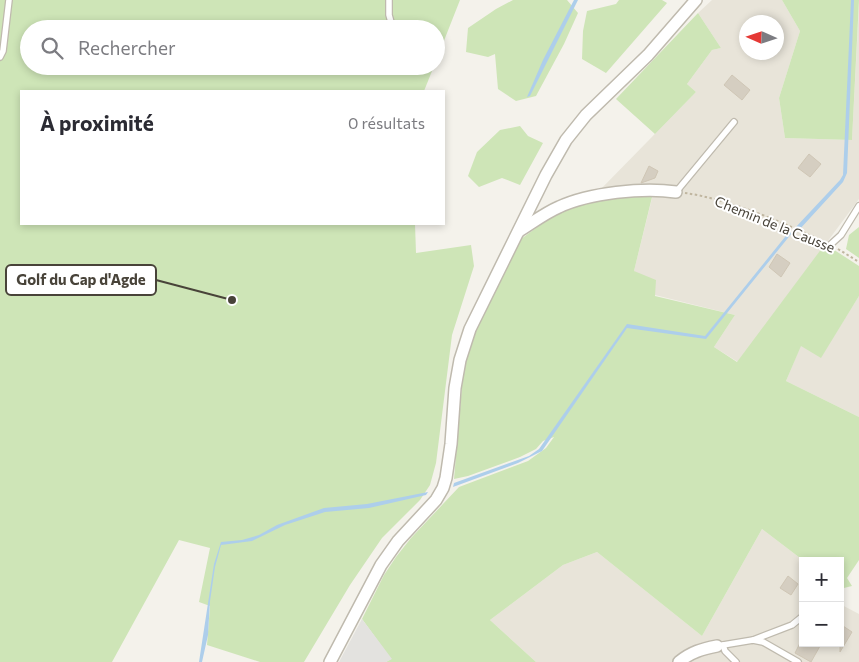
<!DOCTYPE html>
<html lang="fr">
<head>
<meta charset="utf-8">
<style>
  :root { --surface:#fff; --page:#f7f7f7; --text:#2b2b33; --muted:#7c7c81; --line:#e1e1e2 }
  body { margin:0; font-family:Commissioner,sans-serif; background:var(--page); color:var(--text) }
  .controls { position:absolute; right:15px; bottom:15px; display:grid; overflow:hidden; border-radius:0px; box-shadow:0 2px 8px #0003 }
  .controls button { width:45px; height:45px; display:grid; place-items:center; padding:0; border:0; border-bottom:1px solid var(--line); background:var(--surface); color:var(--text); font:25px sans-serif }
  .compass { position:absolute; left:739px; top:15px; width:45px; height:45px; border-radius:50%; background:var(--surface); box-shadow:0 2px 8px #0003; rotate:273deg }
  .list { margin:0; padding:0; list-style:none }
  h2 { display:flex; justify-content:space-between; align-items:center; height:65px; margin:0; padding:0 20px; font-size:21px }
  h2 small { font-size:16px; font-weight:400; color:var(--muted) }
  .icon { flex:none; width:28px; height:28px; fill:none; stroke:currentColor; stroke-width:2; stroke-linecap:round; stroke-linejoin:round }
  .map { position:relative; flex:none; width:859px; height:662px; overflow:hidden }
  .search { position:absolute; background:var(--surface); box-shadow:0 2px 8px #0003; left:20px; top:20px; width:425px; height:55px; display:flex; align-items:center; gap:12px; box-sizing:border-box; padding:0 18px; border-radius:28px; color:var(--muted); font-size:19px }
  .panel { position:absolute; background:var(--surface); box-shadow:0 2px 8px #0003; left:20px; top:90px; width:425px; height:135px; border-radius:0px }
  .map>svg:first-child { display:block }
  .residential { fill:#e8e4d9; fill-rule:evenodd }
  .green { fill:#cee5b7 }
  .parking { fill:#e3e2df }
  .water { fill:#adceeb }
  .building { fill:#d5cec1; stroke:#cfc6b5 }
  .lines { fill:none; stroke-linecap:round; stroke-linejoin:round }
  .lane-casing { stroke:#bfbaae; stroke-width:8 }
  .street-casing { stroke:#bfbaae; stroke-width:14 }
  .path { stroke:#c0b6a0; stroke-width:2; stroke-dasharray:2.5 2.5; stroke-linecap:butt }
  .lane { stroke:#fff; stroke-width:5.5 }
  .street { stroke:#fff; stroke-width:11 }
  .labels { text-anchor:middle; dominant-baseline:central; stroke-width:4; stroke-linejoin:round; paint-order:stroke }
  .street-label { font-size:14px; fill:#484339; stroke:#fff }
  .leader { fill:none; stroke:#484339; stroke-width:2 }
  .callout-dot { fill:#484339; stroke:#fff; stroke-width:2 }
  .callout { fill:#fff; stroke:#484339; stroke-width:2 }
  .callout-label { font-size:15px; text-anchor:middle; font-weight:bold; fill:#484339 }
</style>
</head>
<body>
<div class="map">
<svg width="859" height="662" viewBox="0 0 859 662">
  <rect width="100%" height="100%" fill="#f4f2eb"/>
  <!-- residential -->
  <g class="residential">
    <path d="M 712,0 L 782,0 L 800,31 L 779,98 L 785,138 L 852,140 L 859,6 L 859,199 L 738,362 L 714,347 L 735,315 L 655,295 L 634,271 L 655,186 L 599,191 L 696,92 L 687,84 L 712,50 L 721,48 L 698,13 ZM 746,22 L 776,22 L 776,52 L 746,52 Z"/>
    <polygon points="859,296 859,417 786,381 801,345 821,357"/>
    <polygon points="762,529 804,561 803,561 803,643 840,643 840,604 859,614 859,662 536,662 490,620 563,565 597,552 702,636"/>
  </g>
  <!-- green -->
  <g class="green">
    <polygon points="0,0 460,0 436,61 436,29 29,29 29,66 434,66 424,91 21,91 21,224 415,224 416,253 471,245 474,266 452,335 436,463 430,485 420,500 382,538 350,585 304,662 260,662 207,645 210,606 199,602 210,548 179,540 112,662 0,662"/>
    <polygon points="513,0 567,0 578,13 564,44 536,96 516,101 498,89 495,54 488,57 466,52 468,28 496,9"/>
    <polygon points="619,0 662,0 667,3 606,73 582,59 583,31 587,11 616,4"/>
    <polygon points="782,0 859,0 852,140 785,138 779,98 800,31"/>
    <polygon points="698,13 721,48 712,50 687,84 696,92 655,134 616,99"/>
    <polygon points="520,126 528,136 543,143 520,185 502,178 479,187 468,176 477,152 500,130"/>
    <polygon points="653,193 634,271 656,280 655,296 735,315 714,347 737,362 825,244 859,266 859,296 821,358 801,346 786,381 859,417 859,560 847,578 852,586 840,589 840,561 804,561 762,529 702,636 597,552 563,565 490,620 536,662 386,662 391,659 362,619 384,575 396,557 411,538 459,487 528,461 546,448 554,437 543,441 536,449 520,457 468,476 454,479 464,363 472,333 521,239 559,211 589,200"/>
    <polygon points="859,227 859,258 846,249 849,235"/>
  </g>
  <!-- parking -->
  <polygon class="parking" points="362,619 392,659 386,662 339,662"/>
  <!-- water -->
  <g class="water">
    <polygon points="574,0 578,0 530,96 527,97 543,60"/>
    <polygon points="851,0 854,0 847,173 843,182 799,230 795,228 840,180 843,175"/>
    <polygon points="789,232 792,233 706,339 627,328 542,451 518,463 453,487 454,483 529,456 539,449 627,324 705,336"/>
    <polygon points="428,492 426,495 369,508 325,512 285,525 252,541 221,545 215,567 210,601 208,635 202,662 199,662 214,564 221,542 242,540 259,535 277,525 324,508 367,504"/>
  </g>
  <!-- building -->
  <g class="building">
    <polygon points="732,75 750,90 742,100 724,85"/>
    <polygon points="809,154 821,164 810,177 798,168"/>
    <polygon points="649,166 658,171 655,178 641,183"/>
    <polygon points="777,254 790,263 781,277 769,267"/>
    <polygon points="788,576 798,584 791,595 780,588"/>
    <polygon points="840,624 852,632 840,652"/>
    <polygon points="800,643 815,643 820,646 811,662 795,653"/>
  </g>
  <g class="lines">
    <defs>
      <g id="lane">
        <polyline points="389,0 389,15 393,29"/>
        <polyline points="0,57 3,51 9,0"/>
        <polyline points="399,71 399,66"/>
        <polyline points="676,192 734,122"/>
        <polyline points="830,245 841,235 859,206"/>
        <polyline points="753,640 792,625 803,616"/>
        <polyline points="723,645 725,651 736,662"/>
        <polyline points="717,646 753,640 763,642 798,662"/>
      </g>
      <g id="street">
        <path d="M 519,231 C 532,223 545,213 559,207 C 589,193 643,187 676,192"/>
        <polyline points="330,662 381,565 398,541 436,500 443,488 446,478 451,444 455,388 460,360 470,329 546,175 566,140 586,115 648,55 696,0"/>
        <path d="M 679,662 C 691,652 702,649 717,646"/>
      </g>
    </defs>
    <!-- lane casing -->
    <use href="#lane" class="lane-casing"/>
    <!-- street casing -->
    <use href="#street" class="street-casing"/>
    <!-- path -->
    <g class="path">
      <path d="M 685,193 C 728,199 783,222 822,241"/>
      <polyline points="838,249 859,262"/>
    </g>
    <!-- lane -->
    <use href="#lane" class="lane"/>
    <!-- street -->
    <use href="#street" class="street"/>
  </g>
  <g class="labels">
    <!-- street labels -->
    <g class="street-label">
      <text transform="translate(775 224) rotate(22)">Chemin de la Causse</text>
    </g>
  </g>
  <!-- callouts -->
  <path class="leader" d="M232 300L156 280"/>
  <circle class="callout-dot" cx="232" cy="300" r="5"/>
  <rect class="callout" x="6" y="265" width="150" height="30" rx="5"/>
  <g class="callout-label">
    <text x="81" y="285">Golf du Cap d'Agde</text>
  </g>
</svg>
<div class="controls">
<button>+</button>
<button>−</button>
</div>
<svg class="compass" viewBox="-18 -18 36 36"><path d="M0-13l5 13h-10z" fill="#e53935"/><path d="M0 13l5-13h-10z" fill="#7c7c81"/></svg>
<div class="search"><svg class="icon" aria-label="search" viewBox="0 0 24 24"><circle cx="10" cy="10" r="6"/><path d="M15 15l6 6"/></svg>Rechercher</div>
<section class="panel">
<h2>À proximité<small>0 résultats</small></h2>
<ul class="list">
</ul>
</section>
</div>
</body>
</html>
